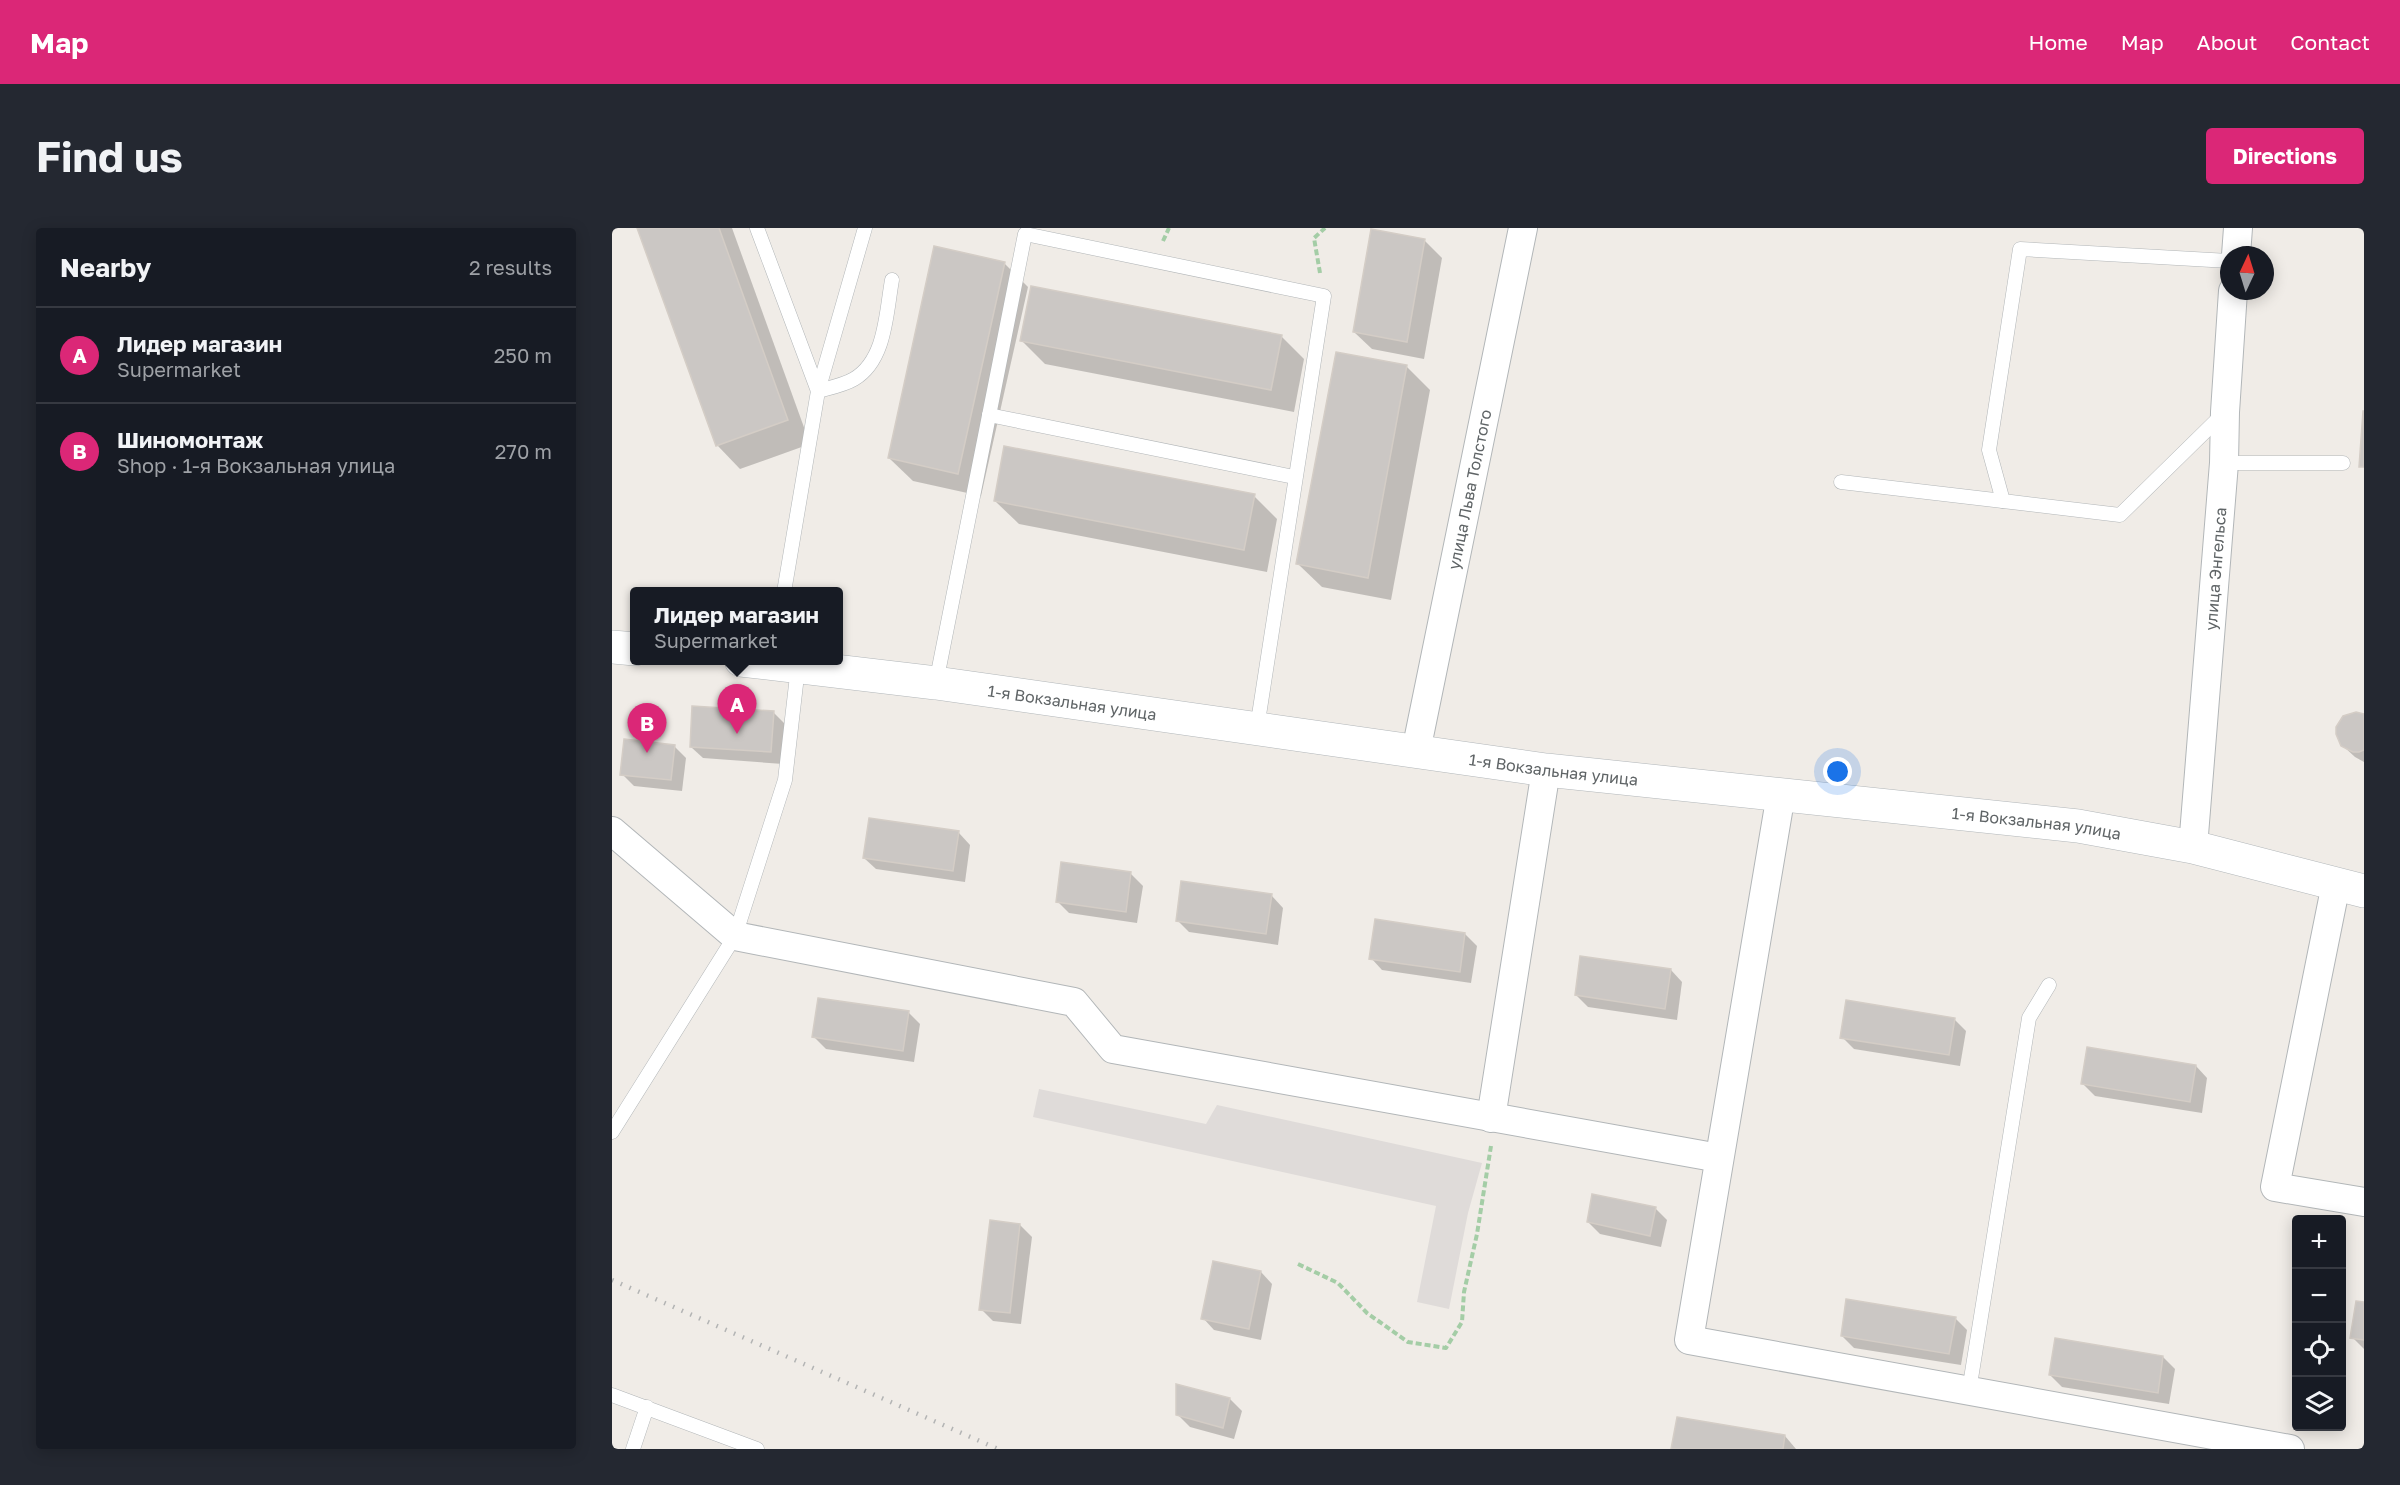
<!DOCTYPE html>
<html lang="en">
<head>
<meta charset="utf-8">
<style>
  :root { --surface:#171b24; --page:#242831; --text:#f1f3f6; --muted:#9ea1a6; --line:#363941; --accent:#db2777 }
  body { margin:0; font-family:"Golos Text",sans-serif; background:var(--page); color:var(--text) }
  .controls { position:absolute; right:18px; bottom:18px; display:grid; overflow:hidden; border-radius:6px; box-shadow:0 3px 15px #0003 }
  .controls button { width:54px; height:54px; display:grid; place-items:center; padding:0; border:0; border-bottom:2px solid var(--line); background:var(--surface); color:var(--text); font:30px sans-serif }
  .compass { position:absolute; left:1608px; top:18px; width:54px; height:54px; border-radius:50%; background:var(--surface); box-shadow:0 3px 15px #0003; rotate:4deg }
  .you { position:absolute; left:1226px; top:544px; width:21px; height:21px; margin:-15px; border:4px solid #fff; border-radius:50%; background:#1a73e8; box-shadow:0 0 0 9px #1a73e833 }
  .badge { display:grid; place-items:center; width:39px; height:39px; border-radius:50%; background:var(--accent); color:#fff; font-size:20px; font-weight:700 }
  .pin { position:absolute; translate:-50% -50px; filter:drop-shadow(0 2px 3px #0008) }
  .pin::after { content:''; position:absolute; top:32px; width:21px; height:18px; background:inherit; clip-path:polygon(0 0,100% 0,50% 100%) }
  .popup { position:absolute; left:18px; top:359px; width:213px; height:78px; box-sizing:border-box; display:grid; place-content:center; border-radius:6px; background:var(--surface); filter:drop-shadow(0 2px 4px #0005); font-size:20px; white-space:nowrap; color:var(--muted) }
  .popup b { font-size:22px; color:var(--text) }
  .popup::after { content:''; position:absolute; left:50%; top:100%; margin-left:-12px; border:12px solid transparent; border-top-color:var(--surface) }
  .list { margin:0; padding:0; list-style:none }
  h2 { display:flex; justify-content:space-between; align-items:center; height:78px; margin:0; padding:0 24px; font-size:26px }
  h2 small { font-size:20px; font-weight:400; color:var(--muted) }
  .list li { display:grid; grid-template-columns:39px 1fr auto; gap:18px; align-items:center; box-sizing:border-box; height:96px; padding:0 24px; border-top:2px solid var(--line) }
  .list b { display:block; font-size:22px; white-space:nowrap }
  .list p { margin:0; font-size:20px; white-space:nowrap; color:var(--muted) }
  .list em { font-size:20px; font-style:normal; color:var(--muted) }
  .icon { flex:none; width:33px; height:33px; fill:none; stroke:currentColor; stroke-width:2; stroke-linecap:round; stroke-linejoin:round }
  .map { position:relative; flex:none; width:1752px; height:1221px; overflow:hidden; border-radius:6px }
  header { display:flex; align-items:center; gap:36px; box-sizing:border-box; height:84px; padding:0 30px; background:var(--accent); color:#fff }
  header strong { font-size:28px }
  nav { display:flex; gap:33px; margin-inline-start:auto; font-size:21px }
  .intro { display:flex; align-items:center; justify-content:space-between; box-sizing:border-box; height:144px; padding:0 36px }
  h1 { margin:0; font-size:42px }
  .button { padding:15px 27px; border-radius:6px; background:var(--accent); color:#fff; font-size:21px; font-weight:700 }
  main { display:flex; gap:36px; padding:0 36px }
  aside { flex:1; background:var(--surface); border-radius:6px; box-shadow:0 3px 15px #0003 }
  .map>svg:first-child { display:block }
  .industrial { fill:#dfdbd9 }
  .shadow { fill:#0003 }
  .building { fill:#cbc7c4; stroke:#d4cdc6; stroke-width:1.5 }
  .lines { fill:none; stroke-linecap:round; stroke-linejoin:round }
  .service-casing { stroke:#b2b6b8; stroke-width:15 }
  .minor-casing { stroke:#b2b6b8; stroke-width:30 }
  .secondary-casing { stroke:#b1b6b9; stroke-width:34 }
  .path { stroke:#a4cda6; stroke-width:4; stroke-dasharray:6 3; stroke-linecap:butt }
  .service { stroke:#fff; stroke-width:14 }
  .minor { stroke:#fff; stroke-width:28 }
  .secondary { stroke:#fff; stroke-width:33 }
  .rail { stroke:#b3b4b4; stroke-width:4.5; stroke-dasharray:1.5 8; stroke-linecap:butt }
  .labels { text-anchor:middle; dominant-baseline:central; stroke-width:5; stroke-linejoin:round; paint-order:stroke }
  .street-label { font-size:16px; fill:#5f6466; stroke:#fff }
</style>
</head>
<body>
<header>
<strong>Map</strong>
<nav><a>Home</a><a>Map</a><a>About</a><a>Contact</a></nav>
</header>
<div class="intro"><h1>Find us</h1><a class="button">Directions</a></div>
<main>
<aside>
<h2>Nearby<small>2 results</small></h2>
<ul class="list">
<li><span class="badge">A</span><div><b>Лидер магазин</b><p>Supermarket</p></div><em>250 m</em></li>
<li><span class="badge">B</span><div><b>Шиномонтаж</b><p>Shop · 1-я Вокзальная улица</p></div><em>270 m</em></li>
</ul>
</aside>
<div class="map">
<svg width="1752" height="1221" viewBox="0 0 1752 1221">
  <rect width="100%" height="100%" fill="#f0ece7"/>
  <!-- industrial -->
  <polygon class="industrial" points="427,861 594,896 605,877 870,935 856,985 837,1081 805,1074 824,978 421,889"/>
  <!-- shadow -->
  <g class="shadow">
    <polygon points="27,0 120,0 198,216 128,241 105,217"/>
    <polygon points="812,12 830,30 812,131 760,121 742,104"/>
    <polygon points="393,36 416,59 369,268 301,253 277,230"/>
    <polygon points="669,108 692,131 682,184 433,136 410,113"/>
    <polygon points="725,126 795,139 818,162 779,372 710,359 686,336"/>
    <polygon points="642,268 665,291 655,344 407,296 383,273"/>
    <polygon points="161,484 173,496 171,536 91,530 79,519"/>
    <polygon points="1752,488 1752,534 1743,529 1730,517"/>
    <polygon points="62,518 74,530 70,563 22,558 10,546"/>
    <polygon points="347,605 358,617 353,654 264,641 252,630"/>
    <polygon points="451,636 519,646 531,658 525,695 457,685 445,673"/>
    <polygon points="660,668 671,680 666,717 577,704 565,692"/>
    <polygon points="853,706 865,718 859,755 770,742 759,730"/>
    <polygon points="1059,742 1070,754 1065,792 976,779 964,767"/>
    <polygon points="296,784 308,796 302,834 214,821 202,809"/>
    <polygon points="1342,791 1354,803 1348,838 1242,821 1230,809"/>
    <polygon points="1584,838 1595,850 1590,885 1483,868 1471,856"/>
    <polygon points="1043,980 1055,992 1049,1019 988,1006 976,994"/>
    <polygon points="408,997 420,1009 409,1096 381,1093 369,1081"/>
    <polygon points="649,1044 660,1056 649,1112 602,1102 591,1090"/>
    <polygon points="1752,1075 1752,1121 1740,1109"/>
    <polygon points="1343,1090 1355,1102 1349,1137 1242,1120 1230,1108"/>
    <polygon points="1551,1129 1563,1141 1557,1176 1450,1159 1438,1147"/>
    <polygon points="618,1171 630,1183 622,1211 578,1199 566,1187"/>
    <polygon points="1173,1208 1184,1221 1061,1221"/>
  </g>
  <!-- building -->
  <g class="building">
    <polygon points="25,0 107,0 176,192 104,218"/>
    <polygon points="759,1 813,11 795,114 741,104"/>
    <polygon points="322,18 393,34 346,246 276,230"/>
    <polygon points="419,58 670,107 659,162 408,113"/>
    <polygon points="724,124 795,137 756,350 684,336"/>
    <polygon points="1751,183 1752,183 1752,239 1747,239"/>
    <polygon points="392,218 643,266 632,322 382,273"/>
    <polygon points="80,478 162,483 159,524 78,519"/>
    <polygon points="1744,484 1752,486 1752,522 1747,524 1741,524 1729,518 1724,506 1724,499 1731,488"/>
    <polygon points="12,511 63,517 59,552 8,547"/>
    <polygon points="257,590 347,603 341,643 251,630"/>
    <polygon points="449,634 519,644 514,684 444,674"/>
    <polygon points="569,653 660,666 654,706 564,693"/>
    <polygon points="763,691 853,705 848,744 757,731"/>
    <polygon points="968,728 1059,741 1053,781 963,767"/>
    <polygon points="206,770 297,783 291,823 200,809"/>
    <polygon points="1234,772 1343,790 1337,827 1228,810"/>
    <polygon points="1475,819 1584,837 1578,874 1469,856"/>
    <polygon points="980,966 1044,979 1038,1008 975,994"/>
    <polygon points="378,992 408,996 398,1085 367,1082"/>
    <polygon points="601,1033 649,1043 637,1101 589,1091"/>
    <polygon points="1234,1071 1344,1089 1337,1126 1229,1108"/>
    <polygon points="1744,1073 1752,1074 1752,1112 1738,1110"/>
    <polygon points="1443,1110 1551,1128 1546,1165 1437,1147"/>
    <polygon points="564,1156 618,1170 611,1200 564,1187"/>
    <polygon points="1065,1189 1173,1207 1171,1221 1059,1221"/>
  </g>
  <g class="lines">
    <defs>
      <g id="service">
        <polyline points="145,0 206,163"/>
        <path d="M 206,163 C 217,160 232,157 242,151 C 274,132 274,85 280,52"/>
        <polyline points="1611,186 1508,287 1391,273 1377,222 1408,21 1617,33"/>
        <polyline points="377,187 682,249"/>
        <polyline points="1612,235 1731,235"/>
        <polyline points="1229,254 1391,273"/>
        <polyline points="172,364 206,163 253,0"/>
        <polyline points="324,455 413,6 712,68 645,500"/>
        <polyline points="0,904 123,708 173,552 186,439"/>
        <polyline points="1357,1163 1417,790 1437,757"/>
        <polyline points="0,1167 145,1221"/>
        <polyline points="21,1221 35,1179"/>
      </g>
      <g id="minor">
        <polyline points="1624,27 1626,0"/>
        <path id="s1" d="M 804,523 L 911,0"/>
        <polyline points="1169,566 1077,1112 1678,1221"/>
        <polyline points="0,603 123,708 462,774 501,821 1107,930"/>
        <path id="s2" d="M 1581,619 L 1612,235 L 1613,184 L 1621,63"/>
        <polyline points="1724,656 1663,959 1752,974"/>
        <polyline points="879,890 934,542"/>
      </g>
      <g id="secondary">
        <polyline points="0,419 23,421"/>
        <path id="s3" d="M 129,432 L 324,455 L 934,542 L 1466,598 L 1581,619 L 1752,663"/>
      </g>
    </defs>
    <!-- service casing -->
    <use href="#service" class="service-casing"/>
    <!-- minor casing -->
    <use href="#minor" class="minor-casing"/>
    <!-- secondary casing -->
    <use href="#secondary" class="secondary-casing"/>
    <!-- path -->
    <g class="path">
      <polyline points="551,13 557,0"/>
      <polyline points="708,45 702,10 713,0"/>
      <polyline points="686,1036 726,1055 755,1085 796,1114 834,1120 850,1094 852,1064 865,1006 879,918"/>
    </g>
    <!-- service -->
    <use href="#service" class="service"/>
    <!-- minor -->
    <use href="#minor" class="minor"/>
    <!-- secondary -->
    <use href="#secondary" class="secondary"/>
    <!-- rail -->
    <polyline class="rail" points="0,1052 386,1221"/>
  </g>
  <g class="labels">
    <!-- street labels -->
    <g class="street-label">
      <text stroke="none"><textPath href="#s1" startOffset="267">улица Льва Толстого</textPath></text>
      <text stroke="none"><textPath href="#s2" startOffset="279">улица Энгельса</textPath></text>
      <text stroke="none"><textPath href="#s3" startOffset="334">1-я Вокзальная улица</textPath></text>
      <text stroke="none"><textPath href="#s3" startOffset="820">1-я Вокзальная улица</textPath></text>
      <text stroke="none"><textPath href="#s3" startOffset="1306">1-я Вокзальная улица</textPath></text>
    </g>
  </g>
</svg>
<div class="controls">
<button>+</button>
<button>−</button>
<button><svg class="icon" aria-label="locate" viewBox="0 0 24 24"><circle cx="12" cy="12" r="6"/><path d="M12 2v4M12 18v4M2 12h4M18 12h4"/></svg></button>
<button><svg class="icon" aria-label="layers" viewBox="0 0 24 24"><path d="M12 4l9 5-9 5-9-5zM3 14l9 5 9-5"/></svg></button>
</div>
<svg class="compass" viewBox="-18 -18 36 36"><path d="M0-13l5 13h-10z" fill="#e53935"/><path d="M0 13l5-13h-10z" fill="#9ea1a6"/></svg>
<div class="you"></div>
<div class="pin badge" style="left:125px;top:506px">A</div>
<div class="popup"><b>Лидер магазин</b>Supermarket</div>
<div class="pin badge" style="left:35px;top:525px">B</div>
</div>
</main>
</body>
</html>
